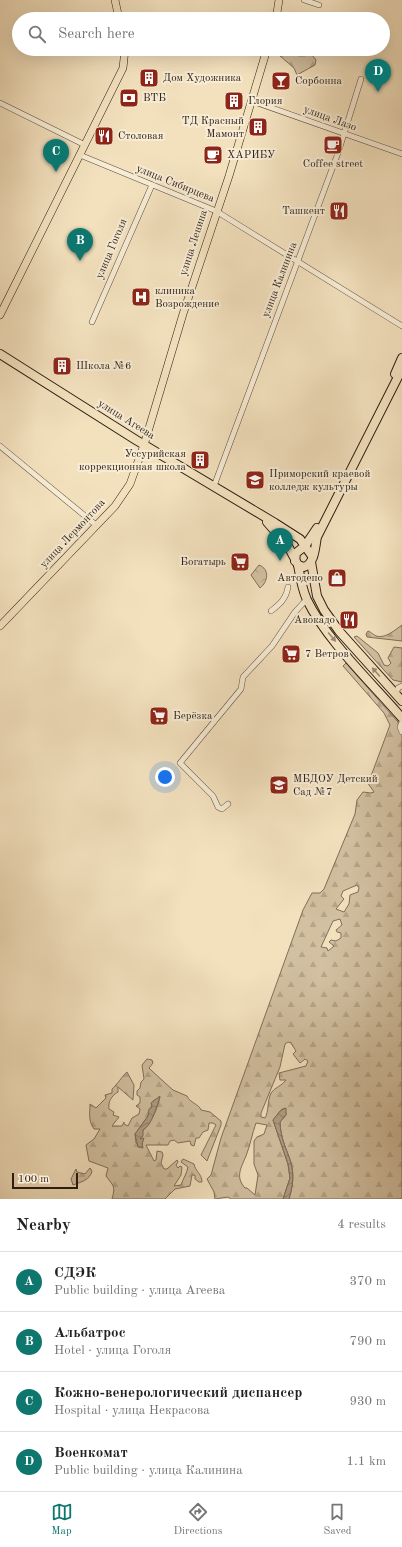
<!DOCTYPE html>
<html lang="en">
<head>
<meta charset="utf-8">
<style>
  :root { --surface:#fff; --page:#f6f6f6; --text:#222; --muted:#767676; --line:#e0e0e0; --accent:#0f766e }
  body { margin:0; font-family:"Old Standard TT",serif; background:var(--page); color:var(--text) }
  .scale { position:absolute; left:12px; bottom:10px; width:66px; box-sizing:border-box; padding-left:4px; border:2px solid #2e1d13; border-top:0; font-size:11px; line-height:14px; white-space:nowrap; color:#2e1d13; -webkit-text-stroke:3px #f7ecd5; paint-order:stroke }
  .you { position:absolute; left:165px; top:777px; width:14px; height:14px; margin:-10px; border:3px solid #fff; border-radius:50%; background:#1a73e8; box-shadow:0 0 0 6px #1a73e833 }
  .badge { display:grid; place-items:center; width:26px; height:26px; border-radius:50%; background:var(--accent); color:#fff; font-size:13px; font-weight:700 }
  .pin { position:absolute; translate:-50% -33px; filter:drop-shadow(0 1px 2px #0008) }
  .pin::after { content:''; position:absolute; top:21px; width:14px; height:12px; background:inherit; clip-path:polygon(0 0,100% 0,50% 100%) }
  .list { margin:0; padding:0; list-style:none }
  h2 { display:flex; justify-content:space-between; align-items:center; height:52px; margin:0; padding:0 16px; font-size:17px }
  h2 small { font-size:13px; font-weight:400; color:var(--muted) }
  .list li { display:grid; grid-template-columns:26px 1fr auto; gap:12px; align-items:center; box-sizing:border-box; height:60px; padding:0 16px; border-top:1px solid var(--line) }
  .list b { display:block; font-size:15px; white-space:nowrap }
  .list p { margin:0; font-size:13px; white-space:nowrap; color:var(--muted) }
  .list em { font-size:13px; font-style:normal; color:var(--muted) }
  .icon { flex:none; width:22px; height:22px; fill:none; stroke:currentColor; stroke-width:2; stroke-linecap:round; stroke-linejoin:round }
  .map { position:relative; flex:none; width:402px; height:1199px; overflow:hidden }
  .search { position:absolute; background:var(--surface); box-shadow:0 4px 16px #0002; left:12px; right:12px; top:12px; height:44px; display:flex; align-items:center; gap:10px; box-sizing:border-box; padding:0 14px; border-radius:22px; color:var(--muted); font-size:15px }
  .sheet { height:292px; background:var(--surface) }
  nav { display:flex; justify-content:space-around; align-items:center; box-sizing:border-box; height:56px; border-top:1px solid var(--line); background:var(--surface); font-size:11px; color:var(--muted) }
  nav a { display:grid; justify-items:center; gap:2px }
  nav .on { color:var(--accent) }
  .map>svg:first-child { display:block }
  .forest { fill:url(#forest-firs); stroke:#806e5a; fill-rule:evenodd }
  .park { fill:url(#park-crowns); stroke:#806e5a }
  .water { fill:url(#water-waves); stroke:#7c6a57 }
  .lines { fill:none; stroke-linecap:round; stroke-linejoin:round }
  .minor-casing { stroke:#5f4e3e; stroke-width:6 }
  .major-casing { stroke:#2e1d13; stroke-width:8 }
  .highway-casing { stroke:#2e1d13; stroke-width:10 }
  .minor { stroke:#f7ecd5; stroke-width:5 }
  .major { stroke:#f3e1be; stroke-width:7 }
  .highway { stroke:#f3e1be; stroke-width:8 }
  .oneway { fill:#9a8971 }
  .labels { text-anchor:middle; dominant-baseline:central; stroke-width:4; stroke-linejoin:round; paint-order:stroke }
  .poi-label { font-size:11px; fill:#2e1d13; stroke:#f7ecd5; text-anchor:start }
  .street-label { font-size:11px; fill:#2e1d13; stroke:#f7ecd5 }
</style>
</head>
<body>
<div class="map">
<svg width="402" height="1199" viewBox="0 0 402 1199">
  <defs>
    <pattern id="forest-firs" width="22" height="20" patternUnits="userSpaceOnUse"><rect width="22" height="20" fill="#d2c0a1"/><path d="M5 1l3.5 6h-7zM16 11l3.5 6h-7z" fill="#b5a58a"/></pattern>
    <pattern id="park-crowns" width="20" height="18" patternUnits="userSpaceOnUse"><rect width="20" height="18" fill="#d2c0a1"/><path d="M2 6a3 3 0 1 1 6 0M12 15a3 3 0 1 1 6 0" fill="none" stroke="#b5a58a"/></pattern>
    <pattern id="water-waves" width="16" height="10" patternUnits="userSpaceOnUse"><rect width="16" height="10" fill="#b09e84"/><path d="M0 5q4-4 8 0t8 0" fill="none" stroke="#90806b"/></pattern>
  </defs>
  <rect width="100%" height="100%" fill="#f3e1be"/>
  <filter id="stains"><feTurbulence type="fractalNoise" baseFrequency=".005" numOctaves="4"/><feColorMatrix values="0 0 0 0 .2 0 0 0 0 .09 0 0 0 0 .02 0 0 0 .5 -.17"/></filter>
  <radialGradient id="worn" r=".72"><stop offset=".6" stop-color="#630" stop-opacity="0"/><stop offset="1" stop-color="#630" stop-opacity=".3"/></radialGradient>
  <!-- forest -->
  <g class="forest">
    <polygon points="272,49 319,49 310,52 306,49 307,54 312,55 316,60 315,65 297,75 294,68"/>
    <path d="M 402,625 L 402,641 L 367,637 L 366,634 L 368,631 C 371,632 372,634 376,636 C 385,639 395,630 402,625 Z"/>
    <polygon points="357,636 378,653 384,665 388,666 391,663 388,658 394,647 402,648 402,682 393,680 354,637"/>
    <path d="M 346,663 L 398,722 L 399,730 L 402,730 L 402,1199 L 289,1199 C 301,1160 281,1154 280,1122 L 286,1115 L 285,1108 L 281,1110 L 273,1120 L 288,1164 L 290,1178 L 283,1199 L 231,1199 L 228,1197 L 215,1199 L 214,1192 L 207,1179 L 211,1175 L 221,1138 L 303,910 L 312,893 L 320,893 L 324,889 L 355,814 L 357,800 L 363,792 L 371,793 L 374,792 L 367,782 L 368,778 L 371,776 L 390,725 L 384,713 L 343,666 ZM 357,885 L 359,888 L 358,892 L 350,895 L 349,904 L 344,912 L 336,909 L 344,899 L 341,896 L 343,891 ZM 340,919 L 342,925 L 336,930 L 337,932 L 341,933 L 341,938 L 336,941 L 331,940 L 329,942 L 334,946 L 328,951 L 327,948 L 321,947 L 333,921 ZM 288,1042 L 291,1043 L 296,1051 L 293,1054 L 300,1063 L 305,1059 L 308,1061 L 306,1066 L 279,1073 L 280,1080 L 286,1080 C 282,1086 275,1087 271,1093 C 267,1101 269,1112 265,1118 L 261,1117 L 261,1113 L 280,1067 L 285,1044 ZM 256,1123 L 267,1125 L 264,1134 L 257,1137 L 254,1141 L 254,1164 L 258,1175 L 255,1195 L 247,1188 L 245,1188 C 235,1177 241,1168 246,1156 C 250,1146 252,1134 256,1123 Z"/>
    <path d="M 147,1059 L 152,1060 L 153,1063 L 149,1068 L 152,1071 L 173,1090 L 187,1096 C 190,1103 199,1104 201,1110 L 210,1112 L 221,1121 L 221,1125 L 207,1161 L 201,1155 L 216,1125 L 213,1123 L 209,1123 L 208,1130 L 203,1132 L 199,1138 L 196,1138 L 194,1146 L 191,1145 L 190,1141 L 178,1143 L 174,1140 L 170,1141 L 168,1145 L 146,1145 L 154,1161 L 156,1160 L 157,1151 L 162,1152 L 163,1155 L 161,1163 L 164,1169 L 167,1169 L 177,1160 L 178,1162 L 176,1165 L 178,1168 L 180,1166 L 182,1167 L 181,1175 L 174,1186 L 181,1185 C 183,1179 187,1173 188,1167 L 181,1162 L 183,1159 L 194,1164 C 195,1171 202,1174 202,1182 L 199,1182 L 195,1179 L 195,1175 L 192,1175 L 190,1186 L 175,1189 L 165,1199 L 112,1199 C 116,1185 113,1186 106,1176 L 108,1168 L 89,1161 L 86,1145 L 94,1139 L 100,1129 L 94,1129 C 88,1120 90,1114 90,1104 L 96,1108 L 106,1098 L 105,1095 L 112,1093 L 112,1089 C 117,1085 123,1075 127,1072 L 134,1085 L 133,1100 L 118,1087 L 118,1092 C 111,1096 108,1102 109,1109 L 114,1112 L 113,1115 L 119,1117 L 112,1126 L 122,1126 L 124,1122 L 124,1124 L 128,1126 L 132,1118 L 139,1114 L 140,1109 L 136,1106 L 140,1103 L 140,1097 L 137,1095 L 137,1091 L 140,1088 L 141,1082 L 144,1079 L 142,1065 ZM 160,1097 C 158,1106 151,1125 143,1130 L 140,1140 L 143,1139 L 142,1146 L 136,1143 L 135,1134 L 148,1116 L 153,1101 Z"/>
    <path d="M 90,1168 L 92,1171 C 90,1180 81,1182 73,1185 L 71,1179 L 76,1169 L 77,1172 L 85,1174 Z"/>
  </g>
  <!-- park -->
  <path class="park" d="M 259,565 C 270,569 268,582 260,588 L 251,575 Z"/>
  <!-- water -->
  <g class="water">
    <path d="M 160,1096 C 157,1106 152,1125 143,1130 L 143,1136 L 140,1139 L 144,1138 L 142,1144 L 143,1148 L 138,1147 L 135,1134 L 148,1116 L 149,1109 L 152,1107 L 151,1103 Z"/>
    <path d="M 286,1108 L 286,1115 L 280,1122 C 281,1154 301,1160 289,1199 L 283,1199 L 290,1178 L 288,1164 L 273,1120 L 281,1110 Z"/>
  </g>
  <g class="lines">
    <defs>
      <g id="minor">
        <polyline points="304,0 319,5"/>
        <polyline points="252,101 402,154"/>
        <polyline points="0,103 85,145"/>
        <polyline points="80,155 216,211 402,326"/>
        <polyline points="92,322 152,185"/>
        <polyline points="0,446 96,525"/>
        <polyline points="214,486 338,153 361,79"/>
        <path d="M 271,611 C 280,604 286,599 288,587"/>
        <polyline points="396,694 398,688 402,686"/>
        <polyline points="402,722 400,727 402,732"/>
        <polyline points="228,804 222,809 218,807 213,796 180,763 241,689 243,677 272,646 295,612 307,599"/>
      </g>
      <g id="major">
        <polyline points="115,0 119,19"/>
        <polyline points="276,19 279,0"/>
        <polyline points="0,315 123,68 125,49"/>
        <polyline points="0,626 115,506 130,484 144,445 183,314 229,176 267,49"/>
      </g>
      <g id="highway">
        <polyline points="0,354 136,440 275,523 300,539 312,556"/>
        <polyline points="395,374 402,358"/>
        <path d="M 267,522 L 288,546 L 298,565 L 304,567 C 315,564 315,546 317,537 L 402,369"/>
        <polyline points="295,561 296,553 305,546 317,528"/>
        <polyline points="311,562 317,596 324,610 339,631 402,701"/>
        <path d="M 298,565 C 300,577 302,589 307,600 C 327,641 372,683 402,718"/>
      </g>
    </defs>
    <!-- minor casing -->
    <use href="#minor" class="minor-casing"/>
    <!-- major casing -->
    <use href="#major" class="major-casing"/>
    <!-- highway casing -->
    <use href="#highway" class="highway-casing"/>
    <!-- minor -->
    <use href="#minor" class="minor"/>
    <!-- major -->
    <use href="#major" class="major"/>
    <!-- highway -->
    <use href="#highway" class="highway"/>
  </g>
  <!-- one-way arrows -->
  <defs><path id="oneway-solid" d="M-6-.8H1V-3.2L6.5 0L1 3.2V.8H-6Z"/></defs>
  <g class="oneway">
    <use href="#oneway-solid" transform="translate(332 637) rotate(50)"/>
    <use href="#oneway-solid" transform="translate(376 672) rotate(-132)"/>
  </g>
  <!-- icons -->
  <defs>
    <symbol id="building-square" viewBox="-11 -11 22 22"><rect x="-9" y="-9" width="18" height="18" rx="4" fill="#8f2418" stroke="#f7ecd5"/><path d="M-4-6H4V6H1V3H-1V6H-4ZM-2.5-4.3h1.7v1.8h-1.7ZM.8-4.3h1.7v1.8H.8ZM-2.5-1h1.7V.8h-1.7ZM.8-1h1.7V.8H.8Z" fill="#fff"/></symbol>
    <symbol id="bar-square" viewBox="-11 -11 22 22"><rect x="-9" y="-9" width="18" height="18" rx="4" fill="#8f2418" stroke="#f7ecd5"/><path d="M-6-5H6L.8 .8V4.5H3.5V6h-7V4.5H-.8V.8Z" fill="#fff"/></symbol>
    <symbol id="bank-square" viewBox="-11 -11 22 22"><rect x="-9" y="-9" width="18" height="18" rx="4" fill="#8f2418" stroke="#f7ecd5"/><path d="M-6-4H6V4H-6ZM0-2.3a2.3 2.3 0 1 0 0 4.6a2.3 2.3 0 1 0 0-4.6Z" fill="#fff"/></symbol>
    <symbol id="restaurant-square" viewBox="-11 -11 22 22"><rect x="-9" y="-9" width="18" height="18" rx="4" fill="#8f2418" stroke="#f7ecd5"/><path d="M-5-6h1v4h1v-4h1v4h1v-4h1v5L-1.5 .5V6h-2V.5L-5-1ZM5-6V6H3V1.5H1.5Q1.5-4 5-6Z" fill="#fff"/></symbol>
    <symbol id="cafe-square" viewBox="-11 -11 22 22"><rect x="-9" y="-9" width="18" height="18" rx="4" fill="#8f2418" stroke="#f7ecd5"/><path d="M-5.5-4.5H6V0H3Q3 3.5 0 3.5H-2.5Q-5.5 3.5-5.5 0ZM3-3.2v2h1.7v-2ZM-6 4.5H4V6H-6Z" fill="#fff"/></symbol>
    <symbol id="hospital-square" viewBox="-11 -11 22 22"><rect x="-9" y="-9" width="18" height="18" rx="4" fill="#8f2418" stroke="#f7ecd5"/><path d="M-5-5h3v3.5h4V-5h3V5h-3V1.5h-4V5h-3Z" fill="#fff"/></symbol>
    <symbol id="university-square" viewBox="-11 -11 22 22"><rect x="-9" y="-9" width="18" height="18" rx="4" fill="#8f2418" stroke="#f7ecd5"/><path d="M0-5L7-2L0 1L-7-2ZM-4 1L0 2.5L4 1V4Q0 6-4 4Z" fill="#fff"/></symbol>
    <symbol id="supermarket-square" viewBox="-11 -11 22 22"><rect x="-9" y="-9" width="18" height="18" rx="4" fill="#8f2418" stroke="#f7ecd5"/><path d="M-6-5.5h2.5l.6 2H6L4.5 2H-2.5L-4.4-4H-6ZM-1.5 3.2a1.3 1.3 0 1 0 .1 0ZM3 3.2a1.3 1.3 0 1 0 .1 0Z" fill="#fff"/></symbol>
    <symbol id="shop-square" viewBox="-11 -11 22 22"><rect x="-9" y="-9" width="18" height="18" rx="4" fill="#8f2418" stroke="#f7ecd5"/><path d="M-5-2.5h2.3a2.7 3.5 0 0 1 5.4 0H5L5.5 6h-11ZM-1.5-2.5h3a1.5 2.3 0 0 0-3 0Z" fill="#fff"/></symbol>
    <symbol id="school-square" viewBox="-11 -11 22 22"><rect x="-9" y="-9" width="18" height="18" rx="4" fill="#8f2418" stroke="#f7ecd5"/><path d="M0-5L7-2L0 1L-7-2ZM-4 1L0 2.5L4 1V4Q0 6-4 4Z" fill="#fff"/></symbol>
  </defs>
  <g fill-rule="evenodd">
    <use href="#building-square" x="138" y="67" width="22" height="22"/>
    <use href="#bar-square" x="270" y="70" width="22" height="22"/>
    <use href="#bank-square" x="118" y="87" width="22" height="22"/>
    <use href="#building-square" x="223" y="90" width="22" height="22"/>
    <use href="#building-square" x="247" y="116" width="22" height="22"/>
    <use href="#restaurant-square" x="93" y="125" width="22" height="22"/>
    <use href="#cafe-square" x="322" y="134" width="22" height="22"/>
    <use href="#cafe-square" x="202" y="144" width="22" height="22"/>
    <use href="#restaurant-square" x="328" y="200" width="22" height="22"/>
    <use href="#hospital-square" x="130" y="286" width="22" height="22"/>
    <use href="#building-square" x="51" y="355" width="22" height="22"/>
    <use href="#building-square" x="189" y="449" width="22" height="22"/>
    <use href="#university-square" x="244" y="469" width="22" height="22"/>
    <use href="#supermarket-square" x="229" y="551" width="22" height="22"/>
    <use href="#shop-square" x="326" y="567" width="22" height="22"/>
    <use href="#restaurant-square" x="338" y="609" width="22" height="22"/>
    <use href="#supermarket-square" x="280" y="643" width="22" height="22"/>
    <use href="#supermarket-square" x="148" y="705" width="22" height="22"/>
    <use href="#school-square" x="268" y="774" width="22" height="22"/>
  </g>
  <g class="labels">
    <!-- poi labels -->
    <g class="poi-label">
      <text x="163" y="78">Дом Художника</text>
      <text x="295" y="81">Сорбонна</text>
      <text x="143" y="98">ВТБ</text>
      <text x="248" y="101">Глория</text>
      <text x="244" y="121" text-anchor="end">ТД Красный<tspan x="244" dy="13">Мамонт</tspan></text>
      <text x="118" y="136">Столовая</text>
      <text x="227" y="155">ХАРИБУ</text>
      <text x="333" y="164" text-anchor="middle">Coffee street</text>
      <text x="325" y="211" text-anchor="end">Ташкент</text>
      <text x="155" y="291">клиника<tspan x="155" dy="13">Возрождение</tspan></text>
      <text x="76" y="366">Школа №6</text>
      <text x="186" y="454" text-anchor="end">Уссурийская<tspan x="186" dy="13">коррекционная школа</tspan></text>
      <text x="269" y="474">Приморский краевой<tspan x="269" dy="13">колледж культуры</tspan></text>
      <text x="226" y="562" text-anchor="end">Богатырь</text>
      <text x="323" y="578" text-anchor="end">Автодепо</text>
      <text x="335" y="620" text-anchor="end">Авокадо</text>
      <text x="305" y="654">7 Ветров</text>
      <text x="173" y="716">Берёзка</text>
      <text x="293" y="779">МБДОУ Детский<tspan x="293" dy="13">Сад №7</tspan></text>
    </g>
    <!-- street labels -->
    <g class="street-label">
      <text transform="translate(330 119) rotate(20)">улица Лазо</text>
      <text transform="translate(175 184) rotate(22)">улица Сибирцева</text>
      <text transform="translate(194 243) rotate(-72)">улица Ленина</text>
      <text transform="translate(112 249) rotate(-67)">улица Гоголя</text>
      <text transform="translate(280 280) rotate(-69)">улица Калинина</text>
      <text transform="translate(126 420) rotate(32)">улица Агеева</text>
      <text transform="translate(73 534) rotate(-47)">улица Лермонтова</text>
    </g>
  </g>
  <rect width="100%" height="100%" filter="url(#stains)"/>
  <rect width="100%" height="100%" fill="url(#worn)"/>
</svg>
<div class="scale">100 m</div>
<div class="you"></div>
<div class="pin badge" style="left:280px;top:561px">A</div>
<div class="pin badge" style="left:80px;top:261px">B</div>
<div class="pin badge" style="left:56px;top:172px">C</div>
<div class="pin badge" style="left:378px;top:92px">D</div>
<div class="search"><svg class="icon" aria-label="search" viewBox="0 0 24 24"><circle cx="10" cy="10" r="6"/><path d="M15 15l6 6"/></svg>Search here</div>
</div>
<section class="sheet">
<h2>Nearby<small>4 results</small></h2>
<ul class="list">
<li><span class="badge">A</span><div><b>СДЭК</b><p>Public building · улица Агеева</p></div><em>370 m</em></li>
<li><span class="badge">B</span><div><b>Альбатрос</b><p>Hotel · улица Гоголя</p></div><em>790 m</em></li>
<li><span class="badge">C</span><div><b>Кожно-венерологический диспансер</b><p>Hospital · улица Некрасова</p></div><em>930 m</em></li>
<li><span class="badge">D</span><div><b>Военкомат</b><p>Public building · улица Калинина</p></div><em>1.1 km</em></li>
</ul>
</section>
<nav>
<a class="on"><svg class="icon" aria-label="map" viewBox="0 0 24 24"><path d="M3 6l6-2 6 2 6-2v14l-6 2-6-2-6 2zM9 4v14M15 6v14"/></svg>Map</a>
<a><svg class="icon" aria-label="directions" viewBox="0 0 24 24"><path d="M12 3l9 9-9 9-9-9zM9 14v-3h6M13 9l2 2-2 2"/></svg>Directions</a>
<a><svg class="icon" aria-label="saved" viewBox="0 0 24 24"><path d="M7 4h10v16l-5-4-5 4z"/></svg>Saved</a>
</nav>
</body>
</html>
